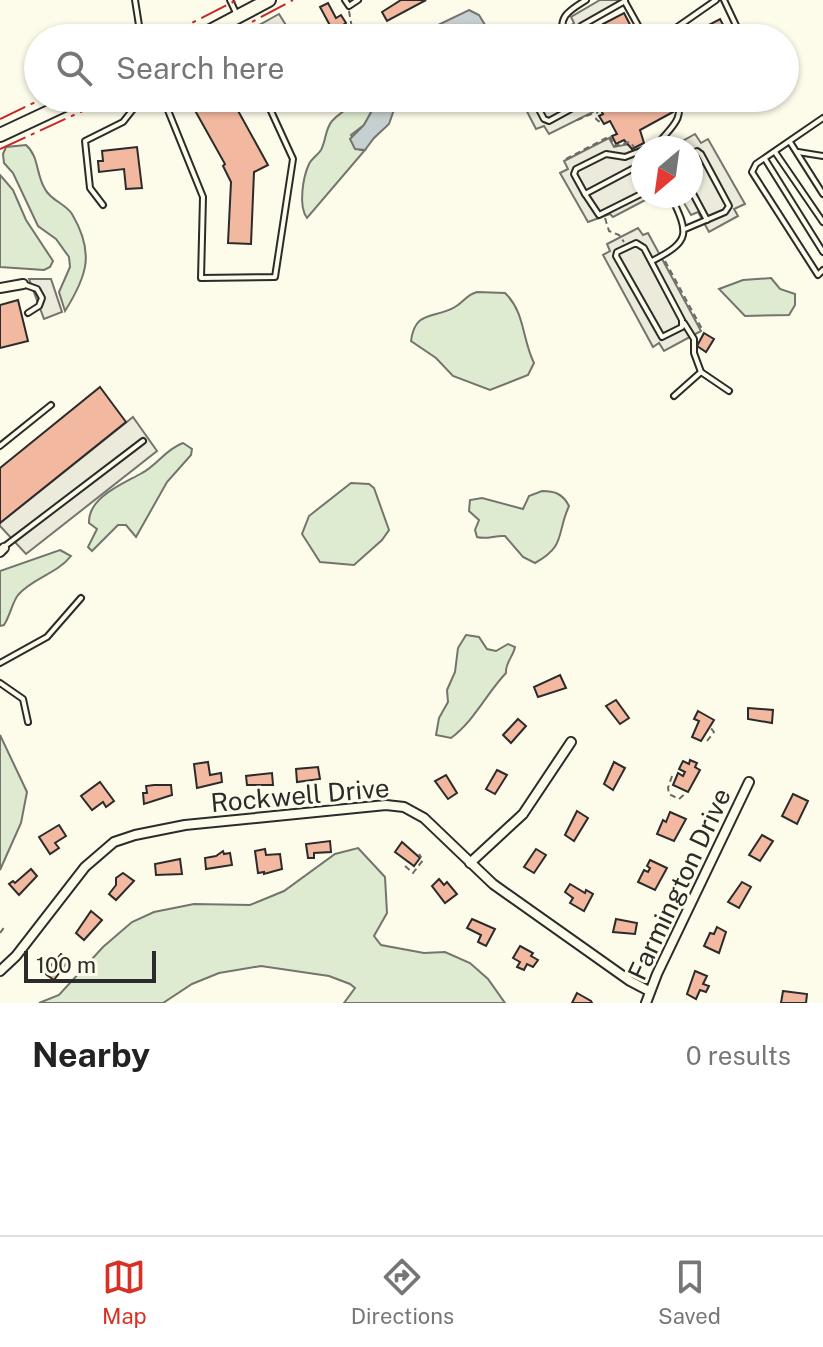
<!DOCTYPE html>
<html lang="en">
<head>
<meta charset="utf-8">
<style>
  :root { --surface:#fff; --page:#f2f2f2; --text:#222; --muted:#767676; --line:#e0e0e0; --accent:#d93025 }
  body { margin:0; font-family:"Public Sans",sans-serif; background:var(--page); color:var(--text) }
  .compass { position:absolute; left:631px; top:136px; width:72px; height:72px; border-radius:50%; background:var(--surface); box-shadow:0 2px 6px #0004; rotate:209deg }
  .scale { position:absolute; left:24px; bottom:20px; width:132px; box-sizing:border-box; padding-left:8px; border:4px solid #2b2b2b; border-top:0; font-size:22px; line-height:28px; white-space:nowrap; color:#2b2b2b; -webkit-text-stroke:6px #fdfbea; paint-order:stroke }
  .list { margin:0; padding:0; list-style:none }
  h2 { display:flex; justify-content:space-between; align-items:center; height:104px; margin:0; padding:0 32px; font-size:34px }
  h2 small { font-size:26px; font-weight:400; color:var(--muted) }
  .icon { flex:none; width:44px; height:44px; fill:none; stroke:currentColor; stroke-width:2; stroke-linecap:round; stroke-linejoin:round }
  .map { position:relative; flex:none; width:823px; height:1003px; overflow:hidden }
  .search { position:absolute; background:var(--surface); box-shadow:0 2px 6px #0004; left:24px; right:24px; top:24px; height:88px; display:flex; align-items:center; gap:20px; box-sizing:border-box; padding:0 28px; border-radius:44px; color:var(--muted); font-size:30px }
  .sheet { height:232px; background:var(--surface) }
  nav { display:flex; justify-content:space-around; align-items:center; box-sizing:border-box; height:112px; border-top:2px solid var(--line); background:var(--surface); font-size:22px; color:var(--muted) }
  nav a { display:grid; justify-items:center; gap:4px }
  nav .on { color:var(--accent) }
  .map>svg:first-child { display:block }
  .green { fill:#deebd1; stroke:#74746e; stroke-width:2 }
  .parking { fill:#eceadb; stroke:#74746e; stroke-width:2 }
  .water { fill:#c7d0d0; stroke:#74746e; stroke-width:2 }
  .building { fill:#f2b8a0; stroke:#2b2b2b; stroke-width:2 }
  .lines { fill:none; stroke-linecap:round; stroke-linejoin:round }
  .service-casing { stroke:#2b2b2b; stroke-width:8 }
  .minor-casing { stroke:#2b2b2b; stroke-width:12 }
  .primary-casing { stroke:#2b2b2b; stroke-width:16 }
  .path { stroke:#6a6964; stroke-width:2; stroke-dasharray:6 4; stroke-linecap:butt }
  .service { stroke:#fdfbea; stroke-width:4 }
  .minor { stroke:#fdfbea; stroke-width:8 }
  .primary { stroke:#fdfbea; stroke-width:12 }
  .power { stroke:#c62828; stroke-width:2; stroke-dasharray:28 6 4 6; stroke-linecap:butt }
  .labels { text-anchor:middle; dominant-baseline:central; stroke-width:6; stroke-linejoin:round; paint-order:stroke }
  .street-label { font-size:26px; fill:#2b2b2b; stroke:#fdfbea }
</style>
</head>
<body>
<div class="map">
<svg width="823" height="1003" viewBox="0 0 823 1003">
  <rect width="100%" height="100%" fill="#fdfbea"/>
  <!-- green -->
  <g class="green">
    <path d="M 351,98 L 379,98 L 364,125 L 351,135 L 360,150 L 365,150 L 307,218 C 298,206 303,177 309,164 C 312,158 318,155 321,150 C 326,141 325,129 332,121 C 342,110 346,114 351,98 Z"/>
    <path d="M 26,145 C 39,156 36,175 45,189 C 50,200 66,204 72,214 C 95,253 87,276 65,311 L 59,292 L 70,267 L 69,257 L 56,239 L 38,226 L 13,173 L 4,163 L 3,154 L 6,147 Z"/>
    <polygon points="0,175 13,190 26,220 53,261 50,267 44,270 0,267"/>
    <polygon points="771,278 780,289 795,294 795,305 789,315 745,316 719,289 743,280"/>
    <path d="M 477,292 L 505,293 C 525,312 522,339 534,363 L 528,375 L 490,390 L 453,376 L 436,358 L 411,341 C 415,309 435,319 455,307 C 464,302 466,295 477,292 Z"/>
    <path d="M 183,443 L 192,449 L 191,455 L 167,482 L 136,537 L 126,525 L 118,525 L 92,551 L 88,547 L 97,529 L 89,523 C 88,497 123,484 142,473 C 157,465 166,449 183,443 Z"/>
    <polygon points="351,483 369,484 374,488 389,530 382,540 354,565 320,562 302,534 309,516"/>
    <path d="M 542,491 C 555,491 563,494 569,506 C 556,535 566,546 535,563 L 523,557 L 505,536 C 495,535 487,540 477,537 L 475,530 L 479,520 L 469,511 L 470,500 L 482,498 L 523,509 L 529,496 Z"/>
    <path d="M 60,550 L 71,556 C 57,574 32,578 18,595 C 12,603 10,616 4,625 L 0,626 L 0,571 Z"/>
    <path d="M 466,635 L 479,637 L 487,649 L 496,651 L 508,644 L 515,647 C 513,657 505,663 506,673 C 486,694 475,720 451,738 L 436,735 L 439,718 L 448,702 L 447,690 L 455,672 L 458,648 Z"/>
    <polygon points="0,735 27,792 21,823 0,870"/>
    <polygon points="358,848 385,877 387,913 374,936 381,945 424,953 445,952 470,963 488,979 505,1003 344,1003 355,988 350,984 329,976 261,966 219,973 192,984 163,1003 39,1003 59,995 103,947 132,922 154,912 194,904 250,905 284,891 335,854"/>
  </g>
  <!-- parking -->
  <g class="parking">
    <polygon points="600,0 617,0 618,5 581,25 586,38 574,38 569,28 574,23 571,17"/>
    <polygon points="279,14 294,38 252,38 252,29"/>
    <polygon points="520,98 591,98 593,112 549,134 544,126 536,129"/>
    <polygon points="695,134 701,143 708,139 745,204 734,209 738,216 709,232 698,212 691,215 680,196 691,196 691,148 670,148"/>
    <polygon points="609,138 614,147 629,144 643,168 643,196 653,196 613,217 610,214 588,222 560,173 568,169 564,161"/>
    <polygon points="638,228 643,235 648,233 701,331 664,351 659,343 653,347 603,255 610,251 607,244"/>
    <polygon points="29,279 51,279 62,312 44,319"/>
    <polygon points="133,417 157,451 26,554 0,526 0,523"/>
  </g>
  <!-- water -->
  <g class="water">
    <polygon points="469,10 479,15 493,38 411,38"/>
    <polygon points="379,98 398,98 389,124 374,138 365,150 355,149 350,139 364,125"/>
  </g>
  <!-- building -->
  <g class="building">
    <polygon points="426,0 387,21 382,12 401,0"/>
    <polygon points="328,3 336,18 341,15 346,23 333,31 320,7"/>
    <polygon points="624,13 637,38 602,38 609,35 603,24"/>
    <polygon points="720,19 730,38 689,38 688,36"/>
    <polygon points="362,28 369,38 346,38 353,34"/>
    <polygon points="188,98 231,98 268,165 254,172 251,244 228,243 231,182 223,166 225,164"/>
    <polygon points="611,98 672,98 674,107 671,108 673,112 640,130 644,143 632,149 624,140 616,144 612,136 617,134 610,121 604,124 599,116 603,114 601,110 604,109 601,103"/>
    <polygon points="137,147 142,188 126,189 124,169 99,172 98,161 103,161 102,151"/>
    <polygon points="18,300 28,341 0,348 0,305"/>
    <polygon points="704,333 714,339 706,352 697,346"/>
    <polygon points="100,387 126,422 0,523 0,468"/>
    <polygon points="560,675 566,688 538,697 534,687"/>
    <polygon points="616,700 629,718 620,724 606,706"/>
    <polygon points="748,708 773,710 772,723 748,719"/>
    <polygon points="698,711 714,720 701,741 692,737 699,721 694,719"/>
    <polygon points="518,719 526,726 511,743 503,735"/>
    <polygon points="690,760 697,763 695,767 700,770 688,792 673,785 678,773 683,776 685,772 679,769 683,761 689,764"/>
    <polygon points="208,762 210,775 221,773 222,782 197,788 194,764"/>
    <polygon points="614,762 625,768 613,790 604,784"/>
    <polygon points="318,767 320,779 297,782 296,769"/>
    <polygon points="497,770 507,775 495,794 486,789"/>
    <polygon points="272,773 273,785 247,785 246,776"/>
    <polygon points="446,775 457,793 448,799 435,781"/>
    <polygon points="100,782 114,801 106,807 103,802 92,810 81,796"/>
    <polygon points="154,785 171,785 172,795 144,804 143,793 147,793 146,786"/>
    <polygon points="793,794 808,801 797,824 782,816"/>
    <polygon points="577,811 588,818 574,841 565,835"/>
    <polygon points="670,812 686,819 674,841 657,834 663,820 666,822"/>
    <polygon points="59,825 66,836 55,843 59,848 50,854 39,837"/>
    <polygon points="762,835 773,841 760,861 749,855"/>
    <polygon points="330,841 331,852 314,853 314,858 308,858 306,844"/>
    <polygon points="402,842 420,858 414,866 395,852"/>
    <polygon points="265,849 266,855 280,854 282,869 264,874 264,872 258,873 255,851"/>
    <polygon points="536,849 546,855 534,873 524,867"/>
    <polygon points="223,851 224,854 230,853 232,865 206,869 205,858 216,856"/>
    <polygon points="180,859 182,874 156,875 155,864"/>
    <polygon points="650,860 667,868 655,890 638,882 644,870 648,872 650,868 647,866"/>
    <polygon points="31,869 37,876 19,895 9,884 13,881 15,883"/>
    <polygon points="123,873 134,881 116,900 109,894 116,885 116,878"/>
    <polygon points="439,879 444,885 447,882 457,894 445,903 432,886"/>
    <polygon points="742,882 751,887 739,908 728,902"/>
    <polygon points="570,884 585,893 586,890 593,894 584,911 570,903 573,898 565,892"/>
    <polygon points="91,911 102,920 84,940 76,933"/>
    <polygon points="472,919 495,929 486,946 478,942 481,935 467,928"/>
    <polygon points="616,919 637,923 635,934 613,932"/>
    <polygon points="717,927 726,932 719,953 704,946 710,933 714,934"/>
    <polygon points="520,946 533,953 531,956 538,960 533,967 527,964 524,970 517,967 520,962 513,958"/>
    <polygon points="61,954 69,960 54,980 44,973"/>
    <polygon points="695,971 707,976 703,984 709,986 706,992 700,990 696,999 687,994"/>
    <polygon points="783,991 807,994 806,1003 781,1003"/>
    <polygon points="577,993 591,1001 592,1003 572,1003"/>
  </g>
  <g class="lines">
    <defs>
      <g id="service">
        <polyline points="135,0 141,38"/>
        <polyline points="230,0 237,15"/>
        <polyline points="345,0 349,6 358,0"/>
        <polyline points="724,0 742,38"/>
        <polyline points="625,2 645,38"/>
        <polyline points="582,31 581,26 625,1"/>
        <path d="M 565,38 C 556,17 570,10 586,0"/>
        <polyline points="676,38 673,30 716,0"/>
        <polyline points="163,98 203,197 201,278 275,277 293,159 265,98"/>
        <polyline points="533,98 544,119 549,121 591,98"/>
        <polyline points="720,98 729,100 735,98"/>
        <polyline points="823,118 756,164 752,172 818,275 823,270"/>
        <polyline points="790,142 823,194"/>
        <path d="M 655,148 C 666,130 687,121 676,98"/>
        <polyline points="775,152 823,222"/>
        <polyline points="798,152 823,156"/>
        <polyline points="765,159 823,252"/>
        <polyline points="643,175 640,170 634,168 585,194 599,215 643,193"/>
        <polyline points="691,190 707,220"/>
        <polyline points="585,194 574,174 576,169 606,154 625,157 643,150"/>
        <polyline points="103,205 90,188 85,141 123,122 142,98"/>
        <polyline points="685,229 725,212 729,206 701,154 697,151 691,154"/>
        <polygon points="636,243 644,248 682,320 682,327 662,337 616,256 617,252"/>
        <path d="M 652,261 C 691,241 689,234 671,196"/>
        <polyline points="23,284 37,289 42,298 39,306 28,313"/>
        <polyline points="684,323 694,339 694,353 701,372 729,391"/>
        <polyline points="674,396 701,372"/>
        <polyline points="0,446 51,405"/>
        <polyline points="5,546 143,441"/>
        <polyline points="0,663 47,637 81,598"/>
        <polyline points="0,683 23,699 28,722"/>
      </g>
      <g id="minor">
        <polyline points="0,288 23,284"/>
        <polyline points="0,552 4,548"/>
        <polyline points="470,863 523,814 571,742"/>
        <polyline points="0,971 16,956 85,867 114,842 135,835 185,825 386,805 404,807 424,818 493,884 630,981 649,991"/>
        <polyline points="646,1003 657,974 749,782"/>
      </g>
      <g id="primary">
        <polyline points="197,38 269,0"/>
        <polyline points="0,135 79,98"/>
      </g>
    </defs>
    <!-- service casing -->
    <use href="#service" class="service-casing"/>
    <!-- minor casing -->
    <use href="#minor" class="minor-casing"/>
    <!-- primary casing -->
    <use href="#primary" class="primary-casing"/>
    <!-- path -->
    <g class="path">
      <polyline points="349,11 353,34"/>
      <polyline points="600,98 596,119 601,123"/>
      <polyline points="577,120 594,113"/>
      <polyline points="566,159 610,136 614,146 630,142 634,147"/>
      <polyline points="605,218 609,231 619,235 624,242"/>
      <polyline points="665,261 702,329"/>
      <polyline points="707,741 714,732 710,727"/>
      <polyline points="672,776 668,788 669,794 679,799 686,793"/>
      <polyline points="405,866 413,873 423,860 419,854"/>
      <polyline points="0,933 6,925"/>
    </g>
    <!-- service -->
    <use href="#service" class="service"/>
    <!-- minor -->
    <use href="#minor" class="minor"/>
    <!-- primary -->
    <use href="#primary" class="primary"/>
    <!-- power -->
    <g class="power">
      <polyline points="162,38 237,0"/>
      <polyline points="222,38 293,0"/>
      <polyline points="0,119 44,98"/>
      <polyline points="0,149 111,98"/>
    </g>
  </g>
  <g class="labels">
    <!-- street labels -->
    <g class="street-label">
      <text transform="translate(300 795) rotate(-5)">Rockwell Drive</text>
      <text transform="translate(679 884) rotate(-65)">Farmington Drive</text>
    </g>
  </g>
</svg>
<svg class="compass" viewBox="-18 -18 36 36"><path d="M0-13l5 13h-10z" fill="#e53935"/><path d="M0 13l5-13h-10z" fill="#767676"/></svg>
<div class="scale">100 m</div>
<div class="search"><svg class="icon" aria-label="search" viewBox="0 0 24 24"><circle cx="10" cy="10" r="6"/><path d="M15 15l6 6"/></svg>Search here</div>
</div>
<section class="sheet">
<h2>Nearby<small>0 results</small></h2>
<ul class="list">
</ul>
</section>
<nav>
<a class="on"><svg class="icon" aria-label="map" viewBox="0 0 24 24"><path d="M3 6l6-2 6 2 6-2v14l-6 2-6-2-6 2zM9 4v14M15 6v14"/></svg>Map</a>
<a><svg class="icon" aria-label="directions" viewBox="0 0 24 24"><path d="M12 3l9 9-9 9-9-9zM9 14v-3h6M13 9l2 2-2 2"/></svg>Directions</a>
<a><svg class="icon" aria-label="saved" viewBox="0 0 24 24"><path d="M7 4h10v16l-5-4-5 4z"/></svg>Saved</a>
</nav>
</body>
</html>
